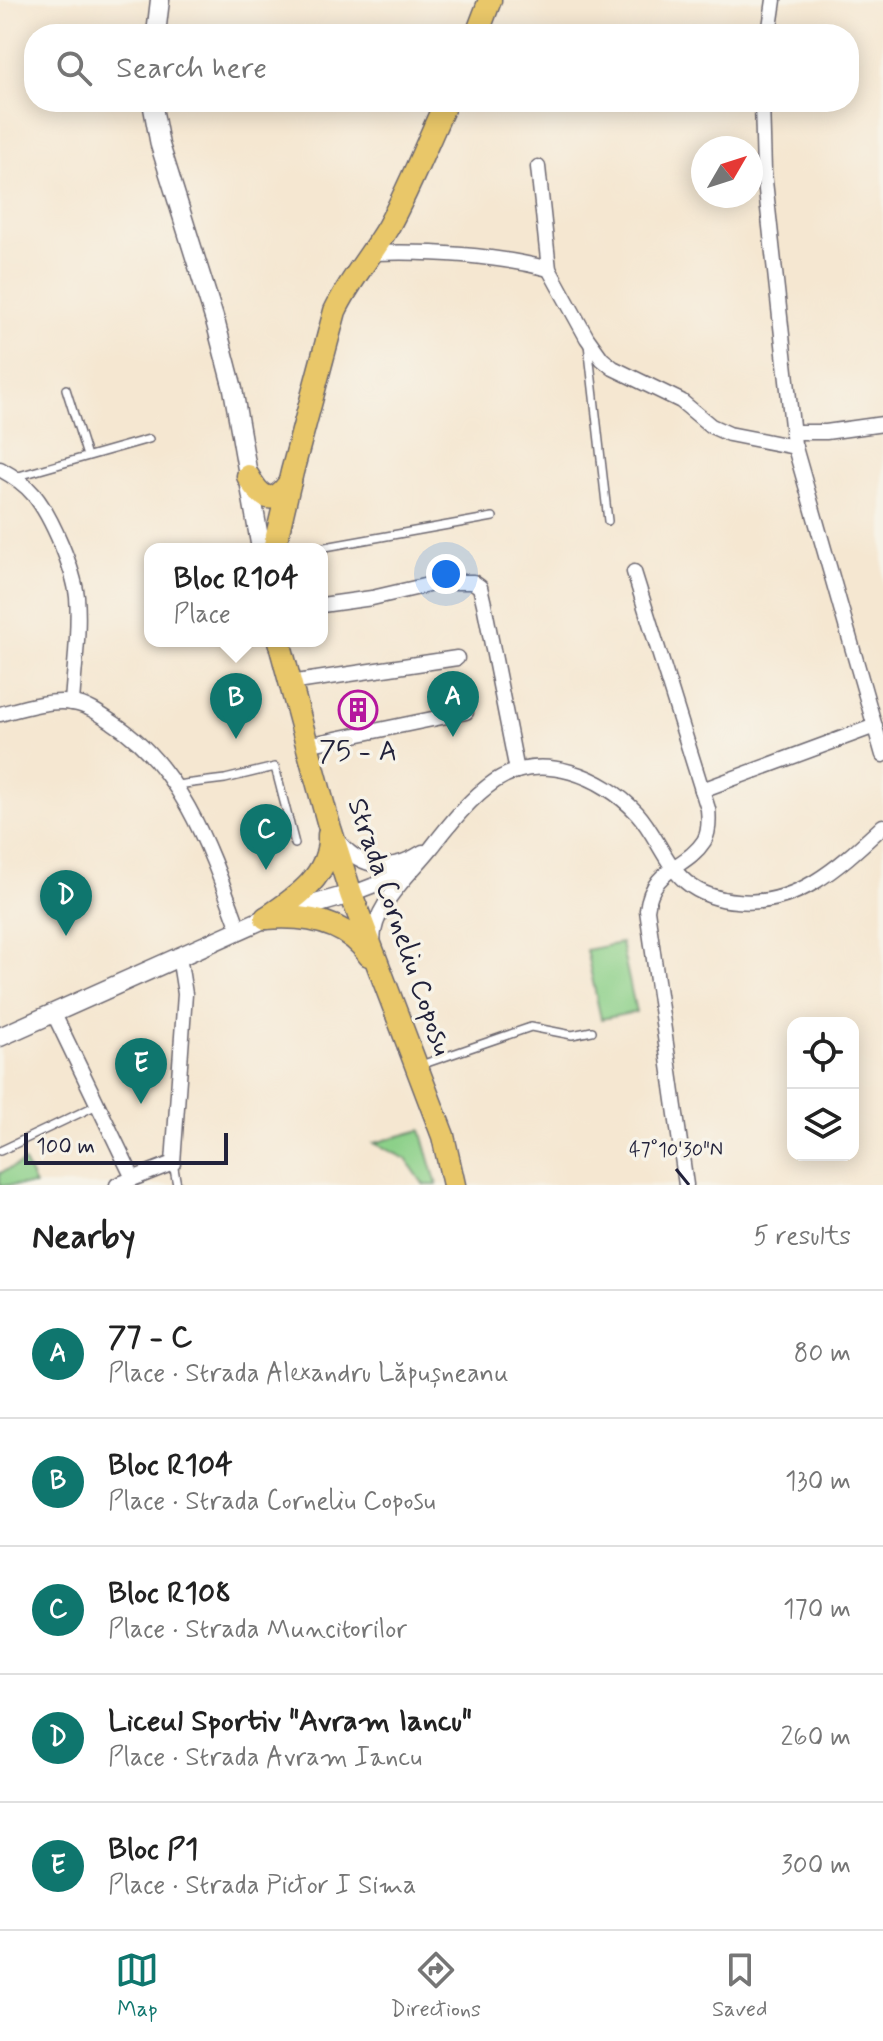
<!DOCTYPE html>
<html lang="en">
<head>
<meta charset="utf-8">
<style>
  :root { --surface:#fff; --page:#f2f2f2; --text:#222; --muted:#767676; --line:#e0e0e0; --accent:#0f766e }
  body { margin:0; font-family:Mynerve,sans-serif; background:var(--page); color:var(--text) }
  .controls { position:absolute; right:24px; bottom:24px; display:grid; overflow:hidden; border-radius:16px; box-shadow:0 4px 20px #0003 }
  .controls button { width:72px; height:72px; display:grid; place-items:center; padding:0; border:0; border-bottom:2px solid var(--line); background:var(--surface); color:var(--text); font:40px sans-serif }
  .compass { position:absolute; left:691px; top:136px; width:72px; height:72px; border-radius:50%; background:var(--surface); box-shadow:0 4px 20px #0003; rotate:51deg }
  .scale { position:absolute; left:24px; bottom:20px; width:204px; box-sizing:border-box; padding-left:8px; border:4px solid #22223b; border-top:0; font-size:22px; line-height:28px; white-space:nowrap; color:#22223b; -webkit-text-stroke:6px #f7f3e8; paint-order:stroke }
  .you { position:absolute; left:446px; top:574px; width:28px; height:28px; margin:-20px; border:6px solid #fff; border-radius:50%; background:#1a73e8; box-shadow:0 0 0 12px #1a73e833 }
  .badge { display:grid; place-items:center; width:52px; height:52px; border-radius:50%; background:var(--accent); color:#fff; font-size:26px; font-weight:700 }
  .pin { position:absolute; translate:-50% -66px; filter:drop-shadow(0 2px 4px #0008) }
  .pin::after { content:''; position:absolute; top:42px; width:28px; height:24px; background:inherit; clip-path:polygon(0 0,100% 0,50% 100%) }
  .popup { position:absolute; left:144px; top:543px; width:184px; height:104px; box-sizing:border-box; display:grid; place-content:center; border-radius:16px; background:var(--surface); filter:drop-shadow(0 2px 6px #0005); font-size:26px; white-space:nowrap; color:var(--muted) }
  .popup b { font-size:30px; color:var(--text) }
  .popup::after { content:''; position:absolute; left:50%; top:100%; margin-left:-16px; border:16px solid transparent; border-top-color:var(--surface) }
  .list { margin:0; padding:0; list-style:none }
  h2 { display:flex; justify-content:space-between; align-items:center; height:104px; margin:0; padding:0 32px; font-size:34px }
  h2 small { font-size:26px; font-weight:400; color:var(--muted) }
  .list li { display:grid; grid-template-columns:52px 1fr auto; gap:24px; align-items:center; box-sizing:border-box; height:128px; padding:0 32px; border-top:2px solid var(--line) }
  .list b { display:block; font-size:30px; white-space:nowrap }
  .list p { margin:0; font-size:26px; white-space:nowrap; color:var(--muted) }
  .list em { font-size:26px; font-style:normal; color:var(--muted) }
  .icon { flex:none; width:44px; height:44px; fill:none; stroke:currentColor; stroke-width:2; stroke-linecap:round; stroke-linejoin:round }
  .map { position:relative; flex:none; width:883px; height:1185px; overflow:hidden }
  .search { position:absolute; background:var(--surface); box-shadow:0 4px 20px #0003; left:24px; right:24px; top:24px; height:88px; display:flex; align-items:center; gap:20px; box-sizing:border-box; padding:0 28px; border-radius:32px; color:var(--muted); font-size:30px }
  .sheet { height:744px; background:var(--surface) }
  nav { display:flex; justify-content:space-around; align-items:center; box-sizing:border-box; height:112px; border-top:2px solid var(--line); background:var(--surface); font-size:22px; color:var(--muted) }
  nav a { display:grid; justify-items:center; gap:4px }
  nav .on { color:var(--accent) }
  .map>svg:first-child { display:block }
  .green { fill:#8cd089; stroke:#577962; stroke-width:2 }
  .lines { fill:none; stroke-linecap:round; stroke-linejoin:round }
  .service-casing { stroke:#6c6770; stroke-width:10 }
  .minor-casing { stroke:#6c6770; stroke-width:17 }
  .tertiary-casing { stroke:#6c6770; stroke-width:21 }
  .primary-casing { stroke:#6c6770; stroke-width:25 }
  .service { stroke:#fff; stroke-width:7 }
  .minor { stroke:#fff; stroke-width:14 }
  .tertiary { stroke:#fff; stroke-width:18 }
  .primary { stroke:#e9c769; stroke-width:22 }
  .ticks { fill:none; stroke:#22223b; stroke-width:3 }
  .labels { text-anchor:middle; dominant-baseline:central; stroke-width:7; stroke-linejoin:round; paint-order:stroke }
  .poi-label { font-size:28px; fill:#22223b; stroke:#f7f3e8 }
  .street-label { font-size:28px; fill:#22223b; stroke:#f7f3e8 }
  .ticks-label { font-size:20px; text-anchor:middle; fill:#22223b; stroke:#f7f3e8; stroke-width:7; stroke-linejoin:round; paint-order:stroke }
</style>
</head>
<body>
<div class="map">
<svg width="883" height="1185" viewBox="0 0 883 1185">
  <rect width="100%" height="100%" fill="#f7f3e8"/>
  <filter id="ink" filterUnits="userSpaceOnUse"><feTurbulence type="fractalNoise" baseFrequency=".0125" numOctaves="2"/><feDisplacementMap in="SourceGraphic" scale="16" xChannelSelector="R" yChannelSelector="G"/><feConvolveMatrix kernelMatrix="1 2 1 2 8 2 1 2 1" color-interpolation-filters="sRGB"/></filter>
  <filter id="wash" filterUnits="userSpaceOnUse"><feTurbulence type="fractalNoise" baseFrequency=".006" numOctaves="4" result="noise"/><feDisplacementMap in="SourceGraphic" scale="32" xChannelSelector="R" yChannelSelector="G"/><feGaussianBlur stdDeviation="1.8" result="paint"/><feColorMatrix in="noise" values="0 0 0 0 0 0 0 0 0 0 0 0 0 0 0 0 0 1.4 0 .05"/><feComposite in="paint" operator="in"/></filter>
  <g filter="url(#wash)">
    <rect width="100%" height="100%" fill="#f5e7d1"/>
    <!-- green -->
    <g class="green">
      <polygon points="621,943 636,1012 601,1019 586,950"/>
      <polygon points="421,1130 437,1185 424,1185 406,1159 374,1143"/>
      <polygon points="24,1162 35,1185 0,1185 0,1173"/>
    </g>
  </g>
  <g filter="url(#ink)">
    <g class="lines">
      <defs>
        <g id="service">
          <polyline points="588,344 608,521"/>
          <polyline points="66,389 87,456"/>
          <polyline points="15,477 149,439"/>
          <polyline points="314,549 493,517"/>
          <polyline points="176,785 225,779 275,767 295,844"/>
          <polyline points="418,1066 531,1027 572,1035 592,1031"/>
          <polyline points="0,1151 97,1105"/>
          <polyline points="173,1163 177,1185"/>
        </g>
        <g id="minor">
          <polyline points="769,34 774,0"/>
          <polyline points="762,102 764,172 794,444 883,755"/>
          <polyline points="538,167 549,269 587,338 602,359 613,368 681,401 711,426 729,434 795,447"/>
          <path d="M 371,253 C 432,251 490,254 549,269"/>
          <polyline points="792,432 826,432 883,424"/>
          <path d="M 0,469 C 13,476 25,484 34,495 C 52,517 74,570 77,597 C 80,631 74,668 72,703"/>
          <path d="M 634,572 L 708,809 C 709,819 709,833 704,841 C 686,869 652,867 647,910 L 686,1185"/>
          <polyline points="322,605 372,598 441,582 473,582 480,587 484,604 517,771"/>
          <polyline points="290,683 457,658"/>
          <path d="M 0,714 C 22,708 50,699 73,703 C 87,705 100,714 112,722 C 183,767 211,853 239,929"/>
          <polyline points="307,745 466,712"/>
          <polyline points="702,790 875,726"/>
          <path d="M 339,842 C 363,870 392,872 423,852"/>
          <polyline points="351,894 390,879 412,864"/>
          <path d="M 373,943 C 372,906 410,875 432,847 C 450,824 470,798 495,781 C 541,751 603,776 637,813 C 656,834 665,864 686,882 C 700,894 720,900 737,901 C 797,908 842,864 883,826"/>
          <polyline points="53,1012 133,1178"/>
          <polyline points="117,1185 173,1163 185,994 179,956"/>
        </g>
        <g id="tertiary">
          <polyline points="156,34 160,0"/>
          <polyline points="152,102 160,145 216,324 233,389 261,549"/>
          <polyline points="0,1037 266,918 351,894"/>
        </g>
        <g id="primary">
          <polyline points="477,34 490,0"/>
          <path d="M 248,476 C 261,499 273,507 290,482"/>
          <path d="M 274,549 L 292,472 L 335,311 C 349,281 371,256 388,227 C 410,187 427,143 446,102"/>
          <polyline points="279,641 328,822 351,894 443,1136 454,1185"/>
          <path d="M 266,918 C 304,915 346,921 369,955"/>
          <path d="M 266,918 C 296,898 331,875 329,835"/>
        </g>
      </defs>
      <!-- service casing -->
      <use href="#service" class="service-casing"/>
      <!-- minor casing -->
      <use href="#minor" class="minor-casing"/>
      <!-- tertiary casing -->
      <use href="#tertiary" class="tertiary-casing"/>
      <!-- primary casing -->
      <use href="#primary" class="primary-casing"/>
      <!-- service -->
      <use href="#service" class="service"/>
      <!-- minor -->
      <use href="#minor" class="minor"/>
      <!-- tertiary -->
      <use href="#tertiary" class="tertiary"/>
      <!-- primary -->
      <use href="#primary" class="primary"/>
    </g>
  </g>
  <!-- ticks -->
  <path class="ticks" d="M 676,1169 L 689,1185"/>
  <!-- icons -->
  <defs>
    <symbol id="building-ring" viewBox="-11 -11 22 22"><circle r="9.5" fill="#f7f3e8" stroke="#b5179e" stroke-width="1.5"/><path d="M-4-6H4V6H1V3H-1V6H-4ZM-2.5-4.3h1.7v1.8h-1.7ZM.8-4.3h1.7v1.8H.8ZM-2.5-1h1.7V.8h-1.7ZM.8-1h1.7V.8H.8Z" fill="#b5179e"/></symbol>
  </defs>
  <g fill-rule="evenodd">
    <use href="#building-ring" x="336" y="688" width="44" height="44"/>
  </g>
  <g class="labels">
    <!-- poi labels -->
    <g class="poi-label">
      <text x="358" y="752">75 - A</text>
    </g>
    <!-- street labels -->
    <g class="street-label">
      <text transform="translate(399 927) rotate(71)">Strada Corneliu Coposu</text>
    </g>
  </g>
  <g class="ticks-label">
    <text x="676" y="1156">47°10'30"N</text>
  </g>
</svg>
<div class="controls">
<button><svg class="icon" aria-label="locate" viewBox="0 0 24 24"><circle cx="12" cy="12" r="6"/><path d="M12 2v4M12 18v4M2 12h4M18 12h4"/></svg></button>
<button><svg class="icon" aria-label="layers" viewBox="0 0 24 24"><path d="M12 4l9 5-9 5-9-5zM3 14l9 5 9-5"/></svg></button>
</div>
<svg class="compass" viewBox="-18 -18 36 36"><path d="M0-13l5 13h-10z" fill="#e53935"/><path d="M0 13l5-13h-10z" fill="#767676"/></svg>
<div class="scale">100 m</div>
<div class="you"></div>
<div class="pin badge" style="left:453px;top:737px">A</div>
<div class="pin badge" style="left:236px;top:739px">B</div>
<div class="popup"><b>Bloc R104</b>Place</div>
<div class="pin badge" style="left:266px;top:870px">C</div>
<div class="pin badge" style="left:66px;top:936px">D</div>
<div class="pin badge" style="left:141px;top:1104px">E</div>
<div class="search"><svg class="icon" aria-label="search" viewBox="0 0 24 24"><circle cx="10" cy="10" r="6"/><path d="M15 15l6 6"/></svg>Search here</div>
</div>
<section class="sheet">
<h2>Nearby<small>5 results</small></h2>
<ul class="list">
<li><span class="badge">A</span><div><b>77 - C</b><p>Place · Strada Alexandru Lăpușneanu</p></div><em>80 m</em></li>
<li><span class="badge">B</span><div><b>Bloc R104</b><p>Place · Strada Corneliu Coposu</p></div><em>130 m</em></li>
<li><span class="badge">C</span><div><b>Bloc R108</b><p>Place · Strada Muncitorilor</p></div><em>170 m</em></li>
<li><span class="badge">D</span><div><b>Liceul Sportiv &quot;Avram Iancu&quot;</b><p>Place · Strada Avram Iancu</p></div><em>260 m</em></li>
<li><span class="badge">E</span><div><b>Bloc P1</b><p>Place · Strada Pictor I Sima</p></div><em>300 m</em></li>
</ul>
</section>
<nav>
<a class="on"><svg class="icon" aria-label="map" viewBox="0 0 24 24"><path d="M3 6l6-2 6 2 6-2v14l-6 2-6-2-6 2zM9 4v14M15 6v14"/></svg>Map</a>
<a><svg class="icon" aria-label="directions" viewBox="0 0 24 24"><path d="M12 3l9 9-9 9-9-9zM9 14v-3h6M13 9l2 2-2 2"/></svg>Directions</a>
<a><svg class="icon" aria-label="saved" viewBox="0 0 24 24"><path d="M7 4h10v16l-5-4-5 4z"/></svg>Saved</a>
</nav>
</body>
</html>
